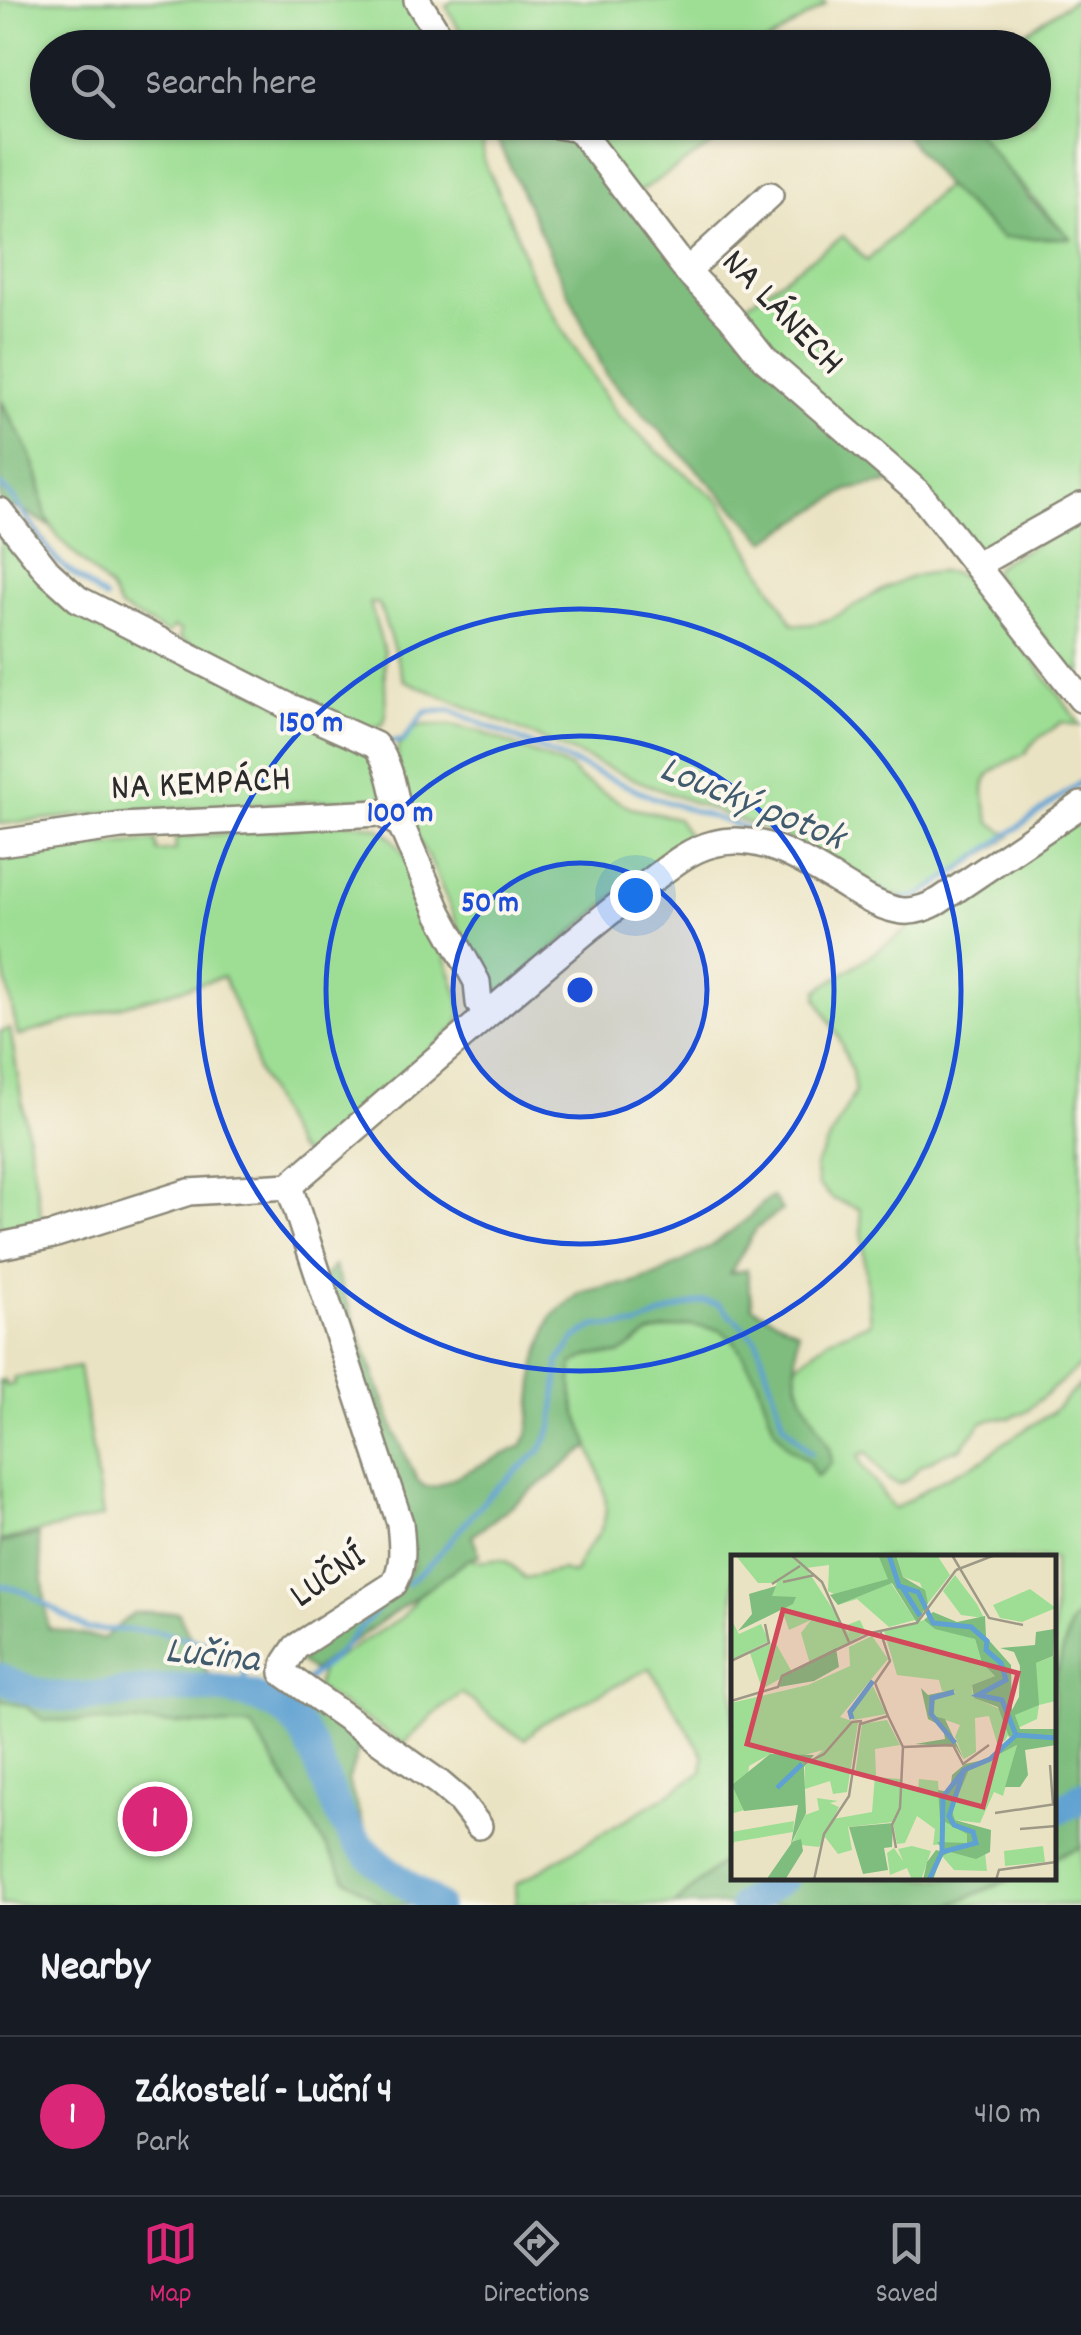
<!DOCTYPE html>
<html lang="en">
<head>
<meta charset="utf-8">
<style>
  :root { --surface:#171b24; --page:#242831; --text:#f1f3f6; --muted:#9ea1a6; --line:#363941; --accent:#db2777 }
  body { margin:0; font-family:Dekko,sans-serif; background:var(--page); color:var(--text) }
  .you { position:absolute; left:635px; top:895px; width:35px; height:35px; margin:-25px; border:8px solid #fff; border-radius:50%; background:#1a73e8; box-shadow:0 0 0 15px #1a73e833 }
  .badge { display:grid; place-items:center; width:65px; height:65px; border-radius:50%; background:var(--accent); color:#fff; font-size:32px; font-weight:700 }
  .pin { position:absolute; translate:-50% -50%; border:5px solid #fff; box-shadow:0 2px 10px #0006 }
  .list { margin:0; padding:0; list-style:none }
  h2 { display:flex; justify-content:space-between; align-items:center; height:130px; margin:0; padding:0 40px; font-size:42px }
  h2 small { font-size:32px; font-weight:400; color:var(--muted) }
  .list li { display:grid; grid-template-columns:65px 1fr auto; gap:30px; align-items:center; box-sizing:border-box; height:160px; padding:0 40px; border-top:2px solid var(--line) }
  .list b { display:block; font-size:38px; white-space:nowrap }
  .list p { margin:0; font-size:32px; white-space:nowrap; color:var(--muted) }
  .list em { font-size:32px; font-style:normal; color:var(--muted) }
  .icon { flex:none; width:55px; height:55px; fill:none; stroke:currentColor; stroke-width:2; stroke-linecap:round; stroke-linejoin:round }
  .map { position:relative; flex:none; width:1081px; height:1905px; overflow:hidden }
  .search { position:absolute; background:var(--surface); box-shadow:0 2px 8px #0004; left:30px; right:30px; top:30px; height:110px; display:flex; align-items:center; gap:25px; box-sizing:border-box; padding:0 35px; border-radius:55px; color:var(--muted); font-size:38px }
  .sheet { height:290px; background:var(--surface) }
  nav { display:flex; justify-content:space-around; align-items:center; box-sizing:border-box; height:140px; border-top:2px solid var(--line); background:var(--surface); font-size:28px; color:var(--muted) }
  nav a { display:grid; justify-items:center; gap:5px }
  nav .on { color:var(--accent) }
  .map>svg:first-child { display:block }
  .green { fill:#9ede94; stroke:#648460; stroke-width:2.5 }
  .forest { fill:#7ebd7e; stroke:#547454; stroke-width:2.5 }
  .lines { fill:none; stroke-linecap:round; stroke-linejoin:round }
  .stream { stroke:#5fa1d2; stroke-width:5 }
  .river { stroke:#5fa1d2; stroke-width:30 }
  .minor-casing { stroke:#8a8777; stroke-width:30 }
  .minor { stroke:#fff; stroke-width:25 }
  .ring { fill:none; stroke:#1d4ed8; stroke-width:5 }
  .labels { text-anchor:middle; dominant-baseline:central; stroke-width:8; stroke-linejoin:round; paint-order:stroke }
  .street-label { font-size:38px; fill:#2b2b2b; stroke:#fbf7ec }
  .water-label { font-size:40px; font-style:italic; fill:#405a6e; stroke:#fbf7ec }
  .inset-river { fill:none; stroke:#5fa1d2; stroke-width:5 }
  .inset-road { fill:none; stroke:#9e9986; stroke-width:2.5 }
  .view { fill:#d1495b; fill-opacity:0.15; stroke:#d1495b; stroke-width:5 }
  .inset-edge { fill:none; stroke:#2b2b2b; stroke-width:5 }
  .centre { fill:#1d4ed8; stroke:#fbf7ec; stroke-width:5 }
  .ring-label { font-size:30px; text-anchor:middle; font-weight:bold; fill:#1d4ed8; stroke:#fbf7ec; stroke-width:8; stroke-linejoin:round; paint-order:stroke }
</style>
</head>
<body>
<div class="map">
<svg width="1081" height="1905" viewBox="0 0 1081 1905">
  <rect width="100%" height="100%" fill="#fbf7ec"/>
  <filter id="ink" filterUnits="userSpaceOnUse"><feTurbulence type="fractalNoise" baseFrequency=".01" numOctaves="2"/><feDisplacementMap in="SourceGraphic" scale="20" xChannelSelector="R" yChannelSelector="G"/><feConvolveMatrix kernelMatrix="1 2 1 2 8 2 1 2 1" color-interpolation-filters="sRGB"/></filter>
  <filter id="wash" filterUnits="userSpaceOnUse"><feTurbulence type="fractalNoise" baseFrequency=".0048" numOctaves="4" result="noise"/><feDisplacementMap in="SourceGraphic" scale="40" xChannelSelector="R" yChannelSelector="G"/><feGaussianBlur stdDeviation="2.25" result="paint"/><feColorMatrix in="noise" values="0 0 0 0 0 0 0 0 0 0 0 0 0 0 0 0 0 1.4 0 .05"/><feComposite in="paint" operator="in"/></filter>
  <g filter="url(#wash)">
    <rect width="100%" height="100%" fill="#eae3c3"/>
    <!-- green -->
    <g class="green">
      <path d="M 0,0 L 406,0 L 435,47 L 48,48 L 48,122 L 478,123 L 483,141 L 483,158 L 518,237 L 530,275 L 569,340 L 617,414 L 657,451 L 721,502 L 793,624 C 821,629 848,610 871,596 C 895,582 932,565 960,575 C 981,583 1062,700 1081,726 L 1062,722 C 1049,733 1033,738 1025,754 C 984,774 977,774 990,822 L 1011,836 L 927,892 L 914,898 L 887,894 L 785,837 L 655,788 L 404,680 L 379,604 L 370,603 L 384,651 L 386,716 L 383,724 L 371,729 L 344,722 L 179,638 L 181,631 L 173,627 L 168,634 L 120,608 L 110,589 L 58,537 L 44,513 L 40,479 L 30,453 L 0,398 Z"/>
      <polygon points="454,0 822,0 826,4 760,47 470,48 446,6"/>
      <polygon points="1073,0 1081,0 1081,506 976,565 730,316 843,236 867,261 945,186 1002,238 1070,238 1004,166 970,123 1034,122 1034,48 1005,47"/>
      <polygon points="561,123 745,123 633,196"/>
      <polygon points="0,522 60,592 379,754 384,798 124,811 0,824"/>
      <polygon points="1081,522 1081,672 1076,677 993,573 996,567 1003,561"/>
      <polygon points="422,725 451,725 479,731 570,768 580,779 631,808 677,818 689,836 657,860 506,990 485,990 433,867 403,810 397,750 406,734"/>
      <path d="M 1081,809 L 1081,1365 L 1025,1412 L 1010,1418 L 997,1418 L 982,1422 L 961,1448 L 946,1453 L 919,1467 L 910,1478 L 899,1484 L 887,1479 L 867,1452 L 859,1455 L 861,1464 L 894,1509 L 941,1480 L 985,1459 L 1001,1445 L 1051,1413 L 1081,1384 L 1081,1610 L 1070,1626 L 1054,1682 L 1054,1558 L 734,1558 L 733,1852 L 674,1905 L 516,1905 L 515,1885 L 661,1799 L 702,1772 L 704,1756 L 650,1668 L 541,1724 L 525,1739 L 507,1729 L 462,1693 L 431,1717 L 404,1744 L 316,1688 L 322,1667 L 402,1617 L 418,1596 L 470,1558 C 485,1566 492,1556 505,1561 C 512,1564 519,1573 525,1578 L 562,1570 L 571,1574 L 576,1572 C 580,1548 601,1541 605,1517 C 611,1485 584,1440 575,1410 C 570,1394 572,1379 573,1362 L 591,1355 L 620,1354 L 649,1334 L 662,1330 L 691,1325 L 720,1330 L 734,1341 L 757,1379 L 774,1428 L 787,1446 L 808,1461 L 831,1449 C 815,1424 796,1396 796,1365 L 829,1339 L 870,1323 L 860,1209 L 833,1199 L 818,1185 L 815,1166 L 855,1092 L 852,1072 L 839,1038 L 817,998 L 818,990 L 902,934 L 919,919 Z"/>
      <path d="M 347,823 C 360,824 374,825 385,832 C 414,851 446,961 459,997 C 462,1011 463,1018 454,1030 L 309,1151 L 302,1154 L 295,1148 L 256,1068 L 251,1042 L 223,977 L 18,1036 L 0,952 L 0,859 L 67,849 L 156,841 L 158,852 L 176,850 L 175,838 Z"/>
      <polygon points="10,1029 43,1227 0,1236 0,1032"/>
      <polygon points="79,1367 103,1517 0,1541 0,1381 4,1380 6,1386 14,1384 13,1378"/>
      <polygon points="0,1700 27,1707 42,1719 252,1726 346,1879 383,1905 0,1905"/>
      <polygon points="1081,1847 1081,1905 950,1905 1013,1878 1054,1878 1054,1857"/>
    </g>
    <!-- forest -->
    <g class="forest">
      <polygon points="896,123 970,123 1029,198 1071,238 1002,238 945,186"/>
      <polygon points="492,128 585,137 764,359 903,480 848,490 766,541 607,376"/>
      <path d="M 0,398 C 8,418 23,435 31,456 C 41,479 40,504 50,526 L 26,512 L 7,507 L 0,499 Z"/>
      <path d="M 773,1197 L 782,1210 L 756,1229 L 730,1273 L 747,1270 L 752,1307 L 798,1331 C 797,1347 794,1364 797,1380 C 803,1409 831,1436 832,1463 L 817,1477 L 808,1461 L 787,1446 L 774,1428 L 757,1379 L 734,1341 L 720,1330 L 691,1325 L 662,1330 L 649,1334 L 620,1354 L 591,1355 L 573,1363 C 569,1400 576,1412 590,1446 L 472,1536 L 480,1555 L 470,1558 L 312,1671 L 300,1662 L 309,1649 L 401,1585 L 414,1563 L 408,1536 L 323,1278 L 334,1266 L 395,1432 L 417,1480 L 425,1487 L 436,1486 L 522,1446 L 529,1432 L 536,1363 L 551,1317 L 580,1293 L 608,1286 L 630,1284 L 657,1275 L 710,1247 L 746,1220 L 764,1202 Z"/>
      <polygon points="38,1535 48,1628 103,1639 133,1613 178,1612 207,1673 265,1694 287,1682 361,1742 348,1781 371,1848 432,1905 383,1905 346,1879 252,1726 44,1720 27,1707 0,1700 0,1543"/>
      <polygon points="1081,1610 1081,1847 1054,1857 1054,1682 1070,1626"/>
      <polygon points="733,1852 734,1878 1013,1878 950,1905 674,1905"/>
    </g>
    <g class="lines">
      <!-- stream -->
      <g class="stream">
        <polyline points="0,485 13,498 56,560 105,599"/>
        <polyline points="389,742 403,741 425,712 450,710 655,798 754,831"/>
        <polyline points="863,882 885,893"/>
        <polyline points="899,900 919,896 952,875 1081,782"/>
        <polyline points="407,1584 433,1561 489,1495 541,1450 553,1426 559,1361 576,1338 595,1326 637,1326 676,1309 704,1301 719,1304 757,1340 784,1424 811,1453"/>
        <polyline points="0,1585 27,1593 87,1629 154,1631 208,1643 246,1671 240,1693"/>
        <polyline points="306,1681 336,1655 379,1607"/>
        <polyline points="271,1704 293,1690"/>
      </g>
      <!-- river -->
      <g class="river">
        <path d="M 0,1678 C 21,1687 42,1697 66,1697 C 136,1698 212,1671 278,1707 C 314,1726 324,1790 345,1824 C 366,1860 403,1882 436,1905"/>
        <polyline points="1054,1811 1075,1802 1081,1796"/>
        <polyline points="744,1905 783,1878"/>
      </g>
    </g>
  </g>
  <g filter="url(#ink)">
    <g class="lines">
      <defs>
        <g id="minor">
          <polyline points="417,0 447,48"/>
          <polyline points="538,122 579,129 687,271 730,316 764,359 920,494 1081,699"/>
          <polyline points="687,271 770,195"/>
          <path d="M 0,511 L 48,572 L 78,599 L 288,706 L 375,745 C 392,764 395,800 401,825"/>
          <polyline points="976,565 1081,506"/>
          <path d="M 0,843 L 121,826 L 380,813 L 401,825 L 439,913 L 477,982 L 479,1003 L 494,1009 C 545,966 594,922 648,883 C 668,868 688,850 713,844 C 761,831 808,863 847,887 C 864,897 883,909 903,911 C 917,912 928,907 939,901 L 1081,805"/>
          <path d="M 289,1186 L 400,1523 C 402,1545 405,1563 394,1584 L 296,1647 L 286,1662 L 283,1673 L 438,1782 L 459,1800 L 479,1826"/>
          <polyline points="0,1246 53,1235 189,1192 289,1186 494,1009"/>
        </g>
      </defs>
      <!-- minor casing -->
      <use href="#minor" class="minor-casing"/>
      <!-- minor -->
      <use href="#minor" class="minor"/>
    </g>
  </g>
  <!-- distance rings -->
  <circle cx="580" cy="990" r="127" fill="#1d4ed8" fill-opacity=".12"/>
  <g class="ring">
    <circle cx="580" cy="990" r="127"/>
    <circle cx="580" cy="990" r="254"/>
    <circle cx="580" cy="990" r="381"/>
  </g>
  <g class="labels">
    <!-- street labels -->
    <g class="street-label">
      <text transform="translate(781 314) rotate(46)">NA LÁNECH</text>
      <text transform="translate(201 786) rotate(-3)">NA KEMPÁCH</text>
      <text transform="translate(329 1578) rotate(-35)">LUČNÍ</text>
    </g>
    <!-- water labels -->
    <g class="water-label">
      <text transform="translate(751 806) rotate(22)">Loucký potok</text>
      <text transform="translate(212 1658) rotate(6)">Lučina</text>
    </g>
  </g>
  <!-- overview -->
  <g transform="translate(731 1555)">
    <rect width="325" height="325" fill="#eae3c3"/>
    <path d="M 147,0 L 158,24 L 107,41 L 97,36 L 98,10 L 75,13 L 118,79 L 116,70 L 129,65 L 135,78 L 79,109 L 70,78 L 80,65 L 58,75 L 50,52 L 62,49 L 40,41 L 46,28 L 27,28 L 5,1 ZM 165,0 L 206,0 L 219,20 L 197,48 L 189,28 L 172,22 ZM 224,20 L 246,49 L 253,63 L 230,60 L 212,36 ZM 160,28 L 184,65 L 158,72 L 126,44 L 107,50 ZM 299,34 L 325,53 L 291,67 L 269,63 L 262,50 ZM 0,64 L 8,79 L 30,69 L 38,86 L 0,105 ZM 193,65 L 244,84 L 251,108 L 264,121 L 241,130 L 242,142 L 269,154 L 278,178 L 274,186 L 266,188 L 258,161 L 244,163 L 245,197 L 233,204 L 224,182 L 229,170 L 203,161 L 204,144 L 225,137 L 211,136 L 208,125 L 166,120 L 153,76 ZM 141,81 L 157,104 L 109,162 L 127,168 L 116,237 L 102,239 L 99,226 L 74,234 L 74,211 L 92,195 L 66,202 L 41,198 L 18,211 L 13,255 L 0,259 L 0,148 L 77,130 L 119,111 L 118,92 ZM 44,87 L 61,117 L 31,134 L 19,98 ZM 325,100 L 325,146 L 308,150 L 306,164 L 287,173 L 284,160 L 305,108 ZM 142,131 L 155,159 L 122,165 L 122,154 ZM 156,165 L 169,190 L 144,194 L 145,222 L 169,224 L 174,234 L 187,235 L 188,224 L 207,226 L 209,258 L 237,279 L 236,288 L 202,290 L 204,274 L 186,261 L 174,288 L 166,289 L 162,267 L 117,272 L 121,295 L 107,299 L 94,282 L 88,292 L 61,289 L 74,260 L 88,255 L 86,243 L 107,246 L 99,248 L 108,252 L 102,264 L 141,257 L 144,221 L 124,220 L 131,169 ZM 286,190 L 272,241 L 263,237 L 249,268 L 224,265 L 221,255 L 238,215 ZM 63,266 L 62,277 L 3,287 L 0,300 L 0,277 ZM 181,291 L 200,296 L 190,325 L 181,325 L 176,313 L 159,320 L 156,298 L 163,293 L 172,306 L 167,294 ZM 312,291 L 314,307 L 274,311 L 273,296 ZM 219,297 L 245,303 L 254,297 L 256,316 L 223,315 L 211,301 Z" fill="#9ede94"/>
    <path d="M 147,0 L 165,0 L 172,22 L 194,35 L 197,48 L 186,68 L 161,28 L 107,50 L 99,40 L 157,24 ZM 45,31 L 41,41 L 65,42 L 62,49 L 7,76 L 21,59 L 18,39 ZM 202,57 L 226,67 L 254,61 L 255,82 L 280,110 L 281,155 L 288,142 L 289,111 L 283,97 L 269,93 L 304,90 L 305,77 L 323,74 L 322,101 L 305,108 L 308,150 L 284,160 L 289,174 L 325,174 L 325,190 L 294,195 L 297,220 L 289,232 L 274,232 L 286,190 L 238,215 L 221,255 L 224,265 L 260,275 L 259,297 L 245,304 L 219,297 L 210,302 L 202,325 L 192,325 L 196,307 L 205,295 L 213,297 L 206,287 L 236,288 L 236,279 L 209,264 L 207,235 L 219,237 L 221,220 L 234,209 L 257,204 L 284,180 L 278,182 L 267,152 L 243,143 L 241,130 L 264,121 L 251,108 L 244,84 L 204,74 L 193,65 ZM 105,93 L 108,112 L 83,126 L 48,132 L 52,121 ZM 190,133 L 197,140 L 225,134 L 204,144 L 203,161 L 214,164 L 233,205 L 225,192 L 184,189 L 214,184 L 212,172 L 197,164 ZM 39,199 L 83,200 L 73,212 L 75,258 L 61,287 L 70,284 L 72,296 L 54,325 L 35,325 L 60,289 L 67,250 L 13,256 L 1,230 ZM 162,268 L 161,292 L 153,293 L 157,315 L 132,319 L 118,272 Z" fill="#7ebd7e"/>
    <path class="inset-river" d="M 158,0 L 168,31 L 187,37 L 202,68 L 240,72 L 256,86 L 255,95 L 270,108 L 275,125 L 247,140 L 271,145 L 285,180 L 259,204 L 233,215 L 218,261 L 223,270 L 242,277 L 245,288 L 211,297 L 198,325M 171,32 L 189,61M 223,137 L 201,143 L 200,159 L 224,188M 121,164 L 119,157 L 142,126M 285,180 L 325,183M 46,233 L 71,209M 211,297 L 212,242 L 233,215"/>
    <path class="inset-road" d="M 60,0 L 91,27 L 118,87M 221,0 L 258,63 L 292,70M 225,15 L 264,0M 52,27 L 84,20M 41,29 L 69,11M 0,106 L 38,88 L 34,69M 0,146 L 47,132 L 51,121 L 140,78 L 186,68 L 225,15M 157,161 L 172,192 L 169,253 L 161,270 L 165,293M 172,192 L 222,190 L 232,209 L 258,190M 73,209 L 93,199 L 121,167 L 131,166M 319,210 L 322,249M 264,258 L 325,249M 289,274 L 325,271M 83,325 L 93,279 L 118,241 L 129,169 L 157,161 L 144,128 L 159,106 L 149,75M 265,325 L 268,315 L 325,307"/>
    <path class="view" d="M 52,55 L 287,118 L 252,252 L 16,189 Z"/>
    <rect width="325" height="325" class="inset-edge"/>
  </g>
  <circle cx="580" cy="990" r="15" class="centre"/>
  <g class="ring-label">
    <text x="311" y="731">150 m</text>
    <text x="400" y="821">100 m</text>
    <text x="490" y="911">50 m</text>
  </g>
</svg>
<div class="you"></div>
<div class="pin badge" style="left:155px;top:1819px">1</div>
<div class="search"><svg class="icon" aria-label="search" viewBox="0 0 24 24"><circle cx="10" cy="10" r="6"/><path d="M15 15l6 6"/></svg>Search here</div>
</div>
<section class="sheet">
<h2>Nearby<small></small></h2>
<ul class="list">
<li><span class="badge">1</span><div><b>Zákostelí - Luční 4</b><p>Park</p></div><em>410 m</em></li>
</ul>
</section>
<nav>
<a class="on"><svg class="icon" aria-label="map" viewBox="0 0 24 24"><path d="M3 6l6-2 6 2 6-2v14l-6 2-6-2-6 2zM9 4v14M15 6v14"/></svg>Map</a>
<a><svg class="icon" aria-label="directions" viewBox="0 0 24 24"><path d="M12 3l9 9-9 9-9-9zM9 14v-3h6M13 9l2 2-2 2"/></svg>Directions</a>
<a><svg class="icon" aria-label="saved" viewBox="0 0 24 24"><path d="M7 4h10v16l-5-4-5 4z"/></svg>Saved</a>
</nav>
</body>
</html>
